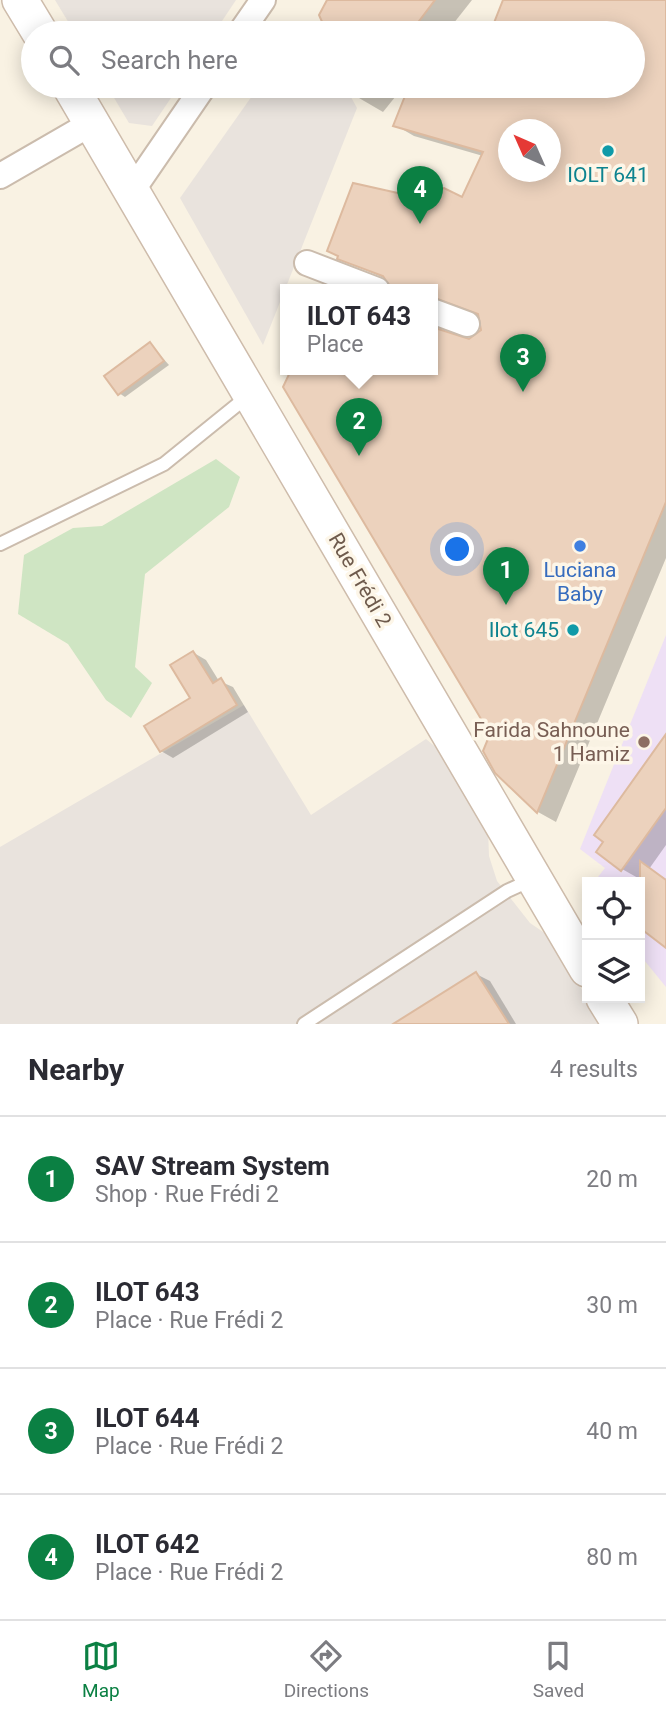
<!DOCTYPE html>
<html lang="en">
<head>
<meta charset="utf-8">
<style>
  :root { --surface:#fff; --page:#f2f2f3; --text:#2b2b33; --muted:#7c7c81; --line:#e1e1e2; --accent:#0b8043 }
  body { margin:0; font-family:Roboto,sans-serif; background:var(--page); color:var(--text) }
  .controls { position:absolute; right:21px; bottom:21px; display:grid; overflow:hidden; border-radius:0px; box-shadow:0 4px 18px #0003 }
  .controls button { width:63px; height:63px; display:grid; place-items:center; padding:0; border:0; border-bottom:2px solid var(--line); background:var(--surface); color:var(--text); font:35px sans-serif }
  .compass { position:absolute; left:498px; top:119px; width:63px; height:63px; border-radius:50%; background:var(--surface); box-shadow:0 4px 18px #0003; rotate:315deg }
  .you { position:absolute; left:458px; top:550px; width:24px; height:24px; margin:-18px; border:5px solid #fff; border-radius:50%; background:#1a73e8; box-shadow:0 0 0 10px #1a73e833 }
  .badge { display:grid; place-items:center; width:46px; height:46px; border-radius:50%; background:var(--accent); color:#fff; font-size:23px; font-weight:700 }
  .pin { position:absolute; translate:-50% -58px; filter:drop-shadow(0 2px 4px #0008) }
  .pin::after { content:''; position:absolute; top:37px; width:24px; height:21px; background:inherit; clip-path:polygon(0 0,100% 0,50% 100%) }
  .popup { position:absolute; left:280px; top:284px; width:158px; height:91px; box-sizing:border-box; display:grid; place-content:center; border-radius:0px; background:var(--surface); filter:drop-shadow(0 2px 5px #0005); font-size:23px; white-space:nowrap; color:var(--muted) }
  .popup b { font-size:26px; color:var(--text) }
  .popup::after { content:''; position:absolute; left:50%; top:100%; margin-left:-14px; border:14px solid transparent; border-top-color:var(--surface) }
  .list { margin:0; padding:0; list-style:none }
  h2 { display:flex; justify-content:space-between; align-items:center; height:91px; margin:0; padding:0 28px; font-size:30px }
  h2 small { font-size:23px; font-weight:400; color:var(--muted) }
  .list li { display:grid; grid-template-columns:46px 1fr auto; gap:21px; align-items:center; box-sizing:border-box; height:126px; padding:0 28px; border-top:2px solid var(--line) }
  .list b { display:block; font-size:26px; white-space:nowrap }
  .list p { margin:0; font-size:23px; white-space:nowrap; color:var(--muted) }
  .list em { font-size:23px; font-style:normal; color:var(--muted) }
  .icon { flex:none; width:38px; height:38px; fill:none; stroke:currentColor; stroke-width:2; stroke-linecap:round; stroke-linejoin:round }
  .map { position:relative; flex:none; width:666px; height:1024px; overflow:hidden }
  .search { position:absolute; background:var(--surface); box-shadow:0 4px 18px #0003; left:21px; right:21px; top:21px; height:77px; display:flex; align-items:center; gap:18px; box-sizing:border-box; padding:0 24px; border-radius:38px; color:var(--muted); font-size:26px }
  .sheet { height:595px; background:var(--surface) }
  nav { display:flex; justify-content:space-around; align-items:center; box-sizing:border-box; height:98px; border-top:2px solid var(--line); background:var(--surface); font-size:19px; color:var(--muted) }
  nav a { display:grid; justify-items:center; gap:4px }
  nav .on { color:var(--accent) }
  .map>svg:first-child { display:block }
  .industrial { fill:#e9e3dd }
  .education { fill:#eee0f5 }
  .green { fill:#cfe5c3 }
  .shadow { fill:#0003; fill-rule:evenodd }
  .building { fill:#ecd2bd; stroke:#ddba9f; stroke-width:2; fill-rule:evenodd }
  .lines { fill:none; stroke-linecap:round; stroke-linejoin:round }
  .lane-casing { stroke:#cbbcad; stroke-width:16 }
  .street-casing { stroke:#cbbcad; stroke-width:28 }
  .secondary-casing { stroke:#cebcab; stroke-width:38 }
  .lane { stroke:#fff; stroke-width:12 }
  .street { stroke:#fff; stroke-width:24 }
  .secondary { stroke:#fff; stroke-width:35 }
  .culture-dot { fill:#0f9aa8; stroke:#fdf6e8; stroke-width:2.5 }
  .shop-dot { fill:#3f7fe0; stroke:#fdf6e8; stroke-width:2.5 }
  .education-dot { fill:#8d6e63; stroke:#fdf6e8; stroke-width:2.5 }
  .labels { text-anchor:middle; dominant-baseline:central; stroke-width:7; stroke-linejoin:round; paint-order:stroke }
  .culture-label { font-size:21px; fill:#0d838f; stroke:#fdf6e8 }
  .shop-label { font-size:21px; fill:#366cbe; stroke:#fdf6e8 }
  .street-label { font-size:21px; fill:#6e5a4c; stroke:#fdf6e8 }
  .education-label { font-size:21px; fill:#785e54; stroke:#fdf6e8; text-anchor:end }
</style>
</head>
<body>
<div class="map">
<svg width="666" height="1024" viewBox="0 0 666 1024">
  <rect width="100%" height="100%" fill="#f9f2e3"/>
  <!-- industrial -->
  <g class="industrial">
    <polygon points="55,0 236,0 214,33 75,33"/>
    <polygon points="107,86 179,86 152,126 129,123"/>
    <polygon points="259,86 345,86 357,108 263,345 180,198"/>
    <polygon points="244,705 311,815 426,739 457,765 488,829 489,856 497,881 530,923 549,936 603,1024 0,1024 0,847"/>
  </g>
  <!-- education -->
  <polygon class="education" points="666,635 666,987 640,955 640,882 603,882 598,877 605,868 580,849"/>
  <!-- green -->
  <polygon class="green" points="216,459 240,477 229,507 145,574 135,667 152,683 131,718 106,700 68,644 18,614 24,555 73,528 102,526"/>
  <!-- shadow -->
  <g class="shadow">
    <polygon points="329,0 472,0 446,33 329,33 321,15"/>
    <path d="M 505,0 L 666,0 L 666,558 L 556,822 L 538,812 L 497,772 L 432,370 L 432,290 L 388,280 L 339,258 L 411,197 L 463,199 L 483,156 L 414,136 L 395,125 L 411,86 L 633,86 L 633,33 L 492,33 ZM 508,130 L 550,130 L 550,172 L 508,172 ZM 450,306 L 482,318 L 484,322 L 478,336 L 462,340 L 439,330 L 437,316 Z"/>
    <polygon points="353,86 404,86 383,112 359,98"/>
    <polygon points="150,344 169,365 125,397 119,393"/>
    <polygon points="194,653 206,660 219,681 233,687 248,712 173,758 161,751 192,698"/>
    <polygon points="666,737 666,845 649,869 666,879 666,945 640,926 640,882 634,882 638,878 622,869"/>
    <polygon points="476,974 490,981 516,1024 412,1024"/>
  </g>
  <!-- building -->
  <g class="building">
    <polygon points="327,0 435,0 410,33 327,33 319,15"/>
    <path d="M 503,0 L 666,0 L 666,502 L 537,813 L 495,773 L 483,751 L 490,734 L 283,387 L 291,370 L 432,370 L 432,327 L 469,339 L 481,330 L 478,314 L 432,297 L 432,290 L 392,290 L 383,276 L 337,259 L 338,256 L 327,251 L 353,183 L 411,196 L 444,188 L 462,197 L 483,152 L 393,126 L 409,86 L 633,86 L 633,33 L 490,33 ZM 508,130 L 550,130 L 550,172 L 508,172 Z"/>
    <polygon points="150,342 164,361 118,395 104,376"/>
    <polygon points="193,651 213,683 221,678 237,705 160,752 144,726 190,698 170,665"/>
    <polygon points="666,734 666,808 621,871 596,852 603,842 594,835"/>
    <polygon points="640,861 666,880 666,948 640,928"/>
    <polygon points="476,972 509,1024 393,1024"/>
  </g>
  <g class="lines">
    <defs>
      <g id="lane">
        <polyline points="0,544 164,464 248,396"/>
        <polyline points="304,1024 507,891 531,880"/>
      </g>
      <g id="street">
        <polyline points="240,33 263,0"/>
        <polyline points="0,176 92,123"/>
        <polyline points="132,191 204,86"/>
        <polyline points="307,263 377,290"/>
        <polyline points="432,311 467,324"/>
      </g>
      <g id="secondary">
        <polyline points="20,0 40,33"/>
        <polyline points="70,86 587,969"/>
        <polyline points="604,998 620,1024"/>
      </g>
    </defs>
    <!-- lane casing -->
    <use href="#lane" class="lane-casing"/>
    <!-- street casing -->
    <use href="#street" class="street-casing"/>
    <!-- secondary casing -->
    <use href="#secondary" class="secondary-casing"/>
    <!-- lane -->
    <use href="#lane" class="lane"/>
    <!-- street -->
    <use href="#street" class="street"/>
    <!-- secondary -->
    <use href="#secondary" class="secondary"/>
  </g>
  <!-- markers -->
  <g class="culture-dot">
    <circle cx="608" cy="151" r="7"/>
    <circle cx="573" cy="630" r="7"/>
  </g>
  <circle class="shop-dot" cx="580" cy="546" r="7"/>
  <circle class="education-dot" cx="644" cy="742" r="7"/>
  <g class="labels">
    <!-- culture labels -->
    <g class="culture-label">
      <text x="608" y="175">IOLT 641</text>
      <text x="559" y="630" text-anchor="end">Ilot 645</text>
    </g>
    <!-- shop labels -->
    <g class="shop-label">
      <text x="580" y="570">Luciana<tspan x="580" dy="24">Baby</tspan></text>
    </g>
    <!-- street labels -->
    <g class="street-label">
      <text transform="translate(360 580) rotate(60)">Rue Frédi 2</text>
    </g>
    <!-- education labels -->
    <g class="education-label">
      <text x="630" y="730">Farida Sahnoune<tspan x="630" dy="24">1 Hamiz</tspan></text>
    </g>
  </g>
</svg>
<div class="controls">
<button><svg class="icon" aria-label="locate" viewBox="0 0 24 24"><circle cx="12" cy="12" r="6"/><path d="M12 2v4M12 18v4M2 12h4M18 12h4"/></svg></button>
<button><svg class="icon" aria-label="layers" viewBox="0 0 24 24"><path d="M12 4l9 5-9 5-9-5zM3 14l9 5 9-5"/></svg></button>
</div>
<svg class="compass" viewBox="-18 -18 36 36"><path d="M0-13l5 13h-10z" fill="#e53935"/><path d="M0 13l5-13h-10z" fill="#7c7c81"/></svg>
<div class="you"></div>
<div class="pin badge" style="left:506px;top:605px">1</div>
<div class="pin badge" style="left:359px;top:456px">2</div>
<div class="popup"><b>ILOT 643</b>Place</div>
<div class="pin badge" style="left:523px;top:392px">3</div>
<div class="pin badge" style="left:420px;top:224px">4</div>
<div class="search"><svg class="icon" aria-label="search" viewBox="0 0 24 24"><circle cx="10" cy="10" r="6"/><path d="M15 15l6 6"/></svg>Search here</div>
</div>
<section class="sheet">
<h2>Nearby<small>4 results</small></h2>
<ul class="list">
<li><span class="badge">1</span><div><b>SAV Stream System</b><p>Shop · Rue Frédi 2</p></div><em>20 m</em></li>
<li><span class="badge">2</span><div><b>ILOT 643</b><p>Place · Rue Frédi 2</p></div><em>30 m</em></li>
<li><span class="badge">3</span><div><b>ILOT 644</b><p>Place · Rue Frédi 2</p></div><em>40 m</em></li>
<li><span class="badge">4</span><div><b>ILOT 642</b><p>Place · Rue Frédi 2</p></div><em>80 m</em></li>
</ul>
</section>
<nav>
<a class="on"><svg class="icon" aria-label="map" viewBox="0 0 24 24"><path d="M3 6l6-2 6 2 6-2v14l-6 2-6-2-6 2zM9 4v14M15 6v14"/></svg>Map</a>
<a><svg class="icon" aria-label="directions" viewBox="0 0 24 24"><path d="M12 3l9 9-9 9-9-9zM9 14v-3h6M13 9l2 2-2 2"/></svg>Directions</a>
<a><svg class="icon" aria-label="saved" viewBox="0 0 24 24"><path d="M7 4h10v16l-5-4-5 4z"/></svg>Saved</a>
</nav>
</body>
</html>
